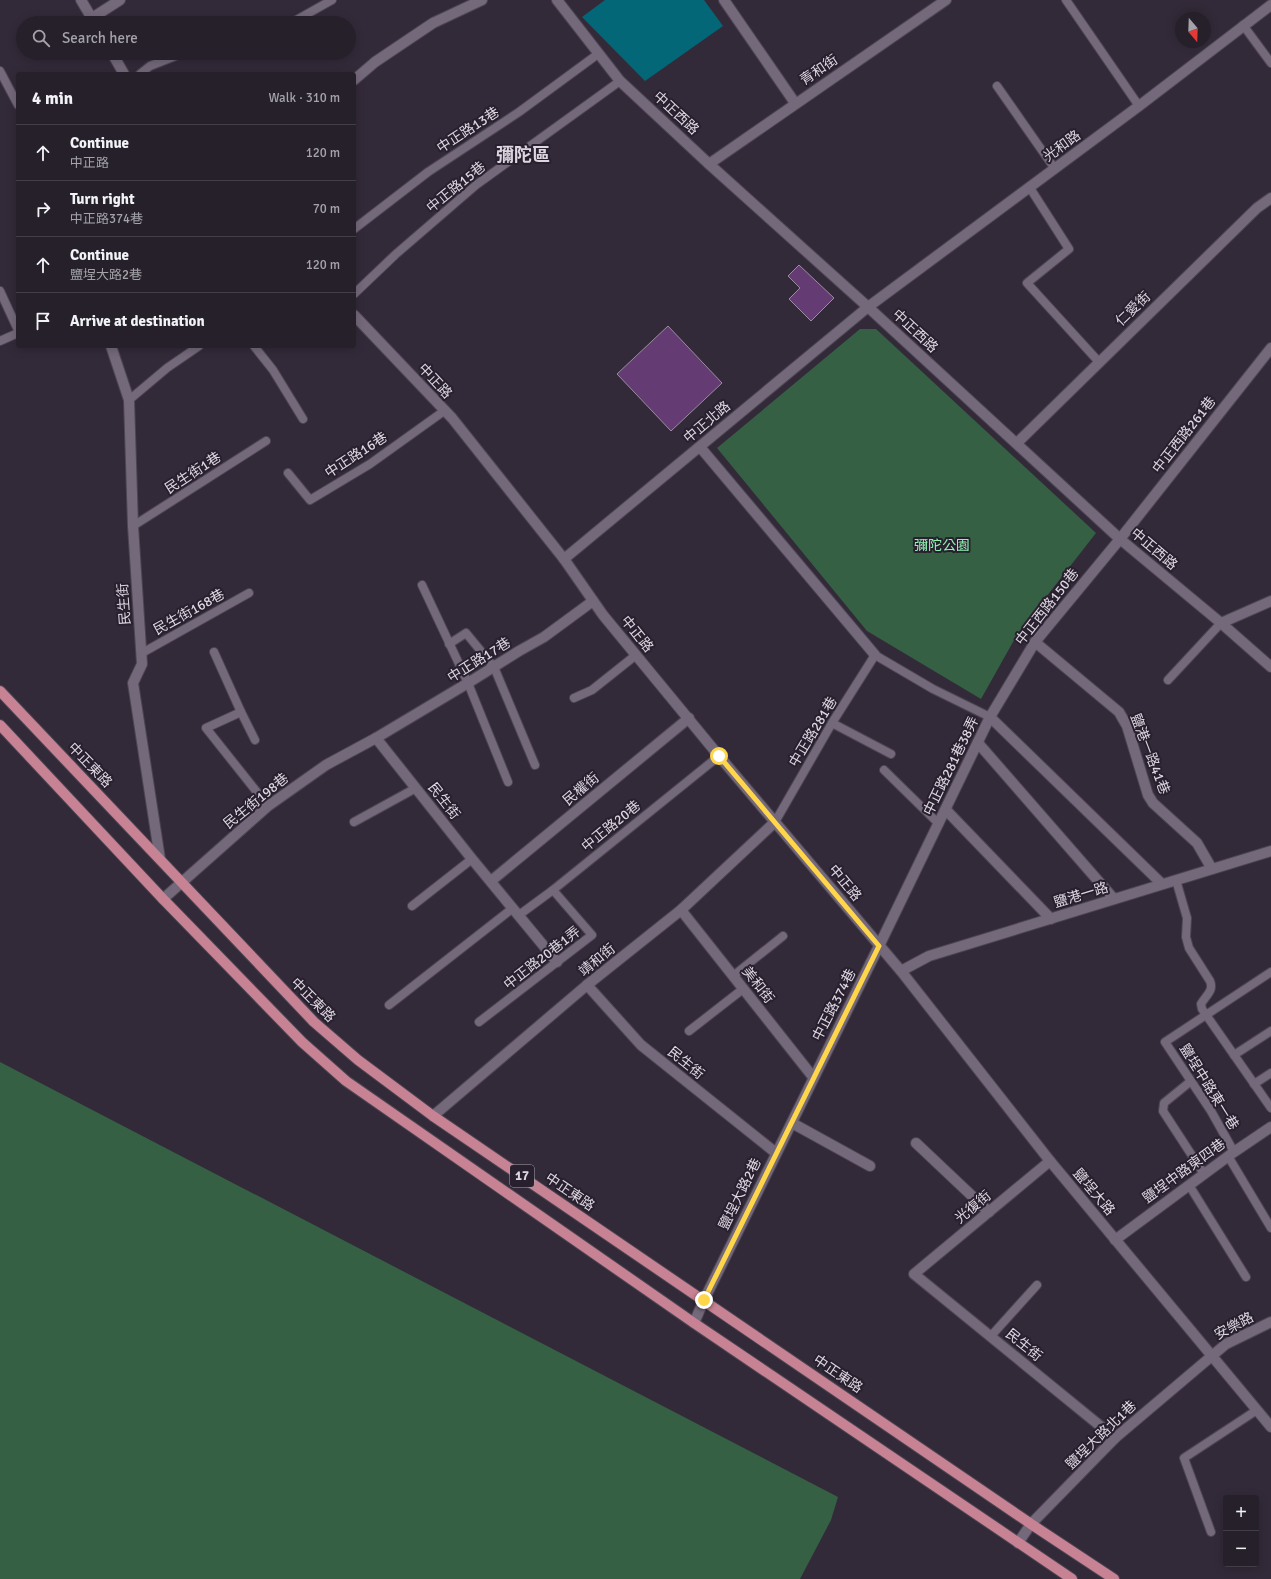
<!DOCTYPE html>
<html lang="en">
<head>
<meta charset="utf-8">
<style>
  :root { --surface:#26202b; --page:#2e2833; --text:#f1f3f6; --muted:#a4a3a9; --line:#423e47 }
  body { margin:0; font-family:Signika,"Noto Sans TC",sans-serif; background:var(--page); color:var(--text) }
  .controls { position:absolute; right:12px; bottom:12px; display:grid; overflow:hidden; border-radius:4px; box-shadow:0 2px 10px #0003 }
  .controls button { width:36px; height:36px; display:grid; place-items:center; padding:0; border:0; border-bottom:1px solid var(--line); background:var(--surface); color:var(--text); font:20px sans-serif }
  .compass { position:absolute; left:1175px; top:12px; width:36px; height:36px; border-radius:50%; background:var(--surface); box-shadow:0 2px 10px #0003; rotate:161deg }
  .stop { position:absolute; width:12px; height:12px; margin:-9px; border:3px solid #ffd54a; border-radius:50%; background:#fff }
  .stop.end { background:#ffd54a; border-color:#fff; box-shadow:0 1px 4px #0008 }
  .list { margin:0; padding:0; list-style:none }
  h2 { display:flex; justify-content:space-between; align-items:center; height:52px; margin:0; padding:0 16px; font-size:17px }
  h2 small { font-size:13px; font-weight:400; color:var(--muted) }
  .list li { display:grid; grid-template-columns:26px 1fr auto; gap:12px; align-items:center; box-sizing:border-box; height:56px; padding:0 16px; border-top:1px solid var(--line) }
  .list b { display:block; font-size:15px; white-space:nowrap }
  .list p { margin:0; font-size:13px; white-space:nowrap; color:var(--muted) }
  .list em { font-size:13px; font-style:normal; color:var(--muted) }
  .icon { flex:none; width:22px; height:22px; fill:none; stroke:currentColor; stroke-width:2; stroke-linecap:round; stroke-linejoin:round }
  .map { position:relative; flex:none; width:1271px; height:1579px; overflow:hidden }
  .search { position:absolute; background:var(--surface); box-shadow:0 2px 10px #0003; left:16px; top:16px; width:340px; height:44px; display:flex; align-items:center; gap:10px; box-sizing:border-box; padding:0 14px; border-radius:22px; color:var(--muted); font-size:15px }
  .panel { position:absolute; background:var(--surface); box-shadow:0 2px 10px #0003; left:16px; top:72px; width:340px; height:276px; border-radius:4px }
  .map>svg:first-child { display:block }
  .green { fill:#356044 }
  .water { fill:#036777 }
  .building { fill:#653b74; stroke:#998d9f }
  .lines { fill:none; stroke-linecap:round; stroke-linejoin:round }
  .lane-casing { stroke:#4d4552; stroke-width:10 }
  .street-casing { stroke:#4d4552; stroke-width:12 }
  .primary-casing { stroke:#4d4552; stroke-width:12 }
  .lane { stroke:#74697b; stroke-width:8 }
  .street { stroke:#74697b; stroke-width:10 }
  .primary { stroke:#c78393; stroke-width:10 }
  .route { stroke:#ffd54a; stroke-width:5 }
  .labels { text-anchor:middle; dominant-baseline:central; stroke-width:4; stroke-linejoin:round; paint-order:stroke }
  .shield { fill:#29202f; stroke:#a69fab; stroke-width:1 }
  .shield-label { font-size:13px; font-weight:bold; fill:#dcd6e0 }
  .street-label { font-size:14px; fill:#dcd6e0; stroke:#29202f }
  .park-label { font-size:14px; fill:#8ef2b0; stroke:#29202f }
  .district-label { font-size:18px; font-weight:bold; fill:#dcd6e0; stroke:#29202f }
</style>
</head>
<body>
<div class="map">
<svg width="1271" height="1579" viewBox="0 0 1271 1579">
  <rect width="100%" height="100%" fill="#332a39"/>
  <!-- green -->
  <g class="green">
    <polygon points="860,329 876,329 1096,533 1018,633 981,699 867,631 717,448"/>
    <polygon points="0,1062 838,1497 831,1520 800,1579 0,1579"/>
  </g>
  <!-- water -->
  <polygon class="water" points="605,0 704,0 723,26 645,81 582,17"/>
  <!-- building -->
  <g class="building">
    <polygon points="799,265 834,298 811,321 789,299 800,288 788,276"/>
    <polygon points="668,326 722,383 671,431 617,374"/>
  </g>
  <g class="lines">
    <defs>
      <g id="lane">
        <polyline points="1066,0 1139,106"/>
        <polyline points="291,23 332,0"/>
        <polyline points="1243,25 1271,63"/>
        <polyline points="0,71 18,105"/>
        <polyline points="140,74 150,66 183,53"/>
        <polyline points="997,86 1055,169"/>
        <polyline points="1030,188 1069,249 1027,283 1099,362"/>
        <polyline points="354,229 428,172 519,112 598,54"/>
        <polyline points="0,291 18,330"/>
        <polyline points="354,294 396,254 476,185 620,81"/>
        <polyline points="0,341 18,333"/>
        <polyline points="254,346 273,370 303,419"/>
        <polyline points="129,400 167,368 199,346"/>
        <polyline points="288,473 310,500 370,464 444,411"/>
        <polyline points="133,526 266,441"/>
        <polyline points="422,585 468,683 508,782"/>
        <polyline points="449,644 466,633 494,667 535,765"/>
        <polyline points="214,652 241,712 255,740"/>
        <polyline points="142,653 249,593"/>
        <polyline points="1168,680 1221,623"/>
        <polyline points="574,698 592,690 636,655"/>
        <polyline points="241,712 206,728 268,806"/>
        <polyline points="832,723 891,754"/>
        <polyline points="884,770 939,824"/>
        <polyline points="354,822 416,788"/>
        <polyline points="775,822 832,723 875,655 933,689 990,717"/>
        <path d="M 1176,880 L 1187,918 L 1186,937 L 1189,948 L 1210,981 C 1214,991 1206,995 1201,1004 L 1202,1009 L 1271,1108"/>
        <polyline points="412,906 472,859"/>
        <polyline points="519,915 553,890 719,756"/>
        <polyline points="733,976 783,936"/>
        <polyline points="389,1005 513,908"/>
        <polyline points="479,1022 592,935 553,890"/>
        <polyline points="689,1031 743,989"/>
        <polyline points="1234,1055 1271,1031"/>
        <polyline points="1191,1081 1164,1103 1163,1111 1204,1174"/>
        <polyline points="1254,1084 1271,1073"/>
        <polyline points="1234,1152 1211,1111 1165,1042 1271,972"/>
        <polyline points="1228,1156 1271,1228"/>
        <polyline points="1189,1185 1246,1277"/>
        <polyline points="991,1336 1037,1285"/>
        <polyline points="1211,1532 1184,1458 1257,1410"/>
      </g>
      <g id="street">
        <polyline points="81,0 94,22"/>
        <polyline points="557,0 620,81 709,164 868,307 1120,539 1221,623 1271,667"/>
        <polyline points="724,0 795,103"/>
        <polyline points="92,18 120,0"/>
        <polyline points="112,53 124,74"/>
        <polyline points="354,80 375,62 433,23 482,0"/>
        <polyline points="709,164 946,0"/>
        <polyline points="354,315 452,418 564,559 603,615 719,756 901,971 1050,1161 1271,1427"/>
        <polyline points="111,346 129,400 133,526 142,664 133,683 160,859"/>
        <polyline points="1017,443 1257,208 1271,198"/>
        <polyline points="700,447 875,655"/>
        <polyline points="564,559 868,307 1139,106 1271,5"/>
        <polyline points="1221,623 1271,601"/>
        <polyline points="1035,642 1119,712 1127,726 1148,795 1153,803 1197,843 1212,869"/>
        <polyline points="990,717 1162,884"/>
        <polyline points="376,738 472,859 557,962"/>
        <polyline points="978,743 1114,899"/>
        <polyline points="946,810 1051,919"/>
        <polyline points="491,881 689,718"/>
        <polyline points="163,899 268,806 326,765 376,738 468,683 519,651 544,637 593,601"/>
        <polyline points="681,910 813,1077"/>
        <polyline points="901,971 929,956 1271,851"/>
        <polyline points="587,985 641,1045 776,1153"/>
        <polyline points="433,1116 587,985 681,910 775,822"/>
        <polyline points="792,1123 870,1166"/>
        <polyline points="916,1143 989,1212"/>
        <polyline points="1050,1161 914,1274 1115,1438"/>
        <polyline points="1115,1240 1234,1152 1271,1127"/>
        <polyline points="694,1323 704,1300 879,946 990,717 1035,642 1120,539 1271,348"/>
        <polyline points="1018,1543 1031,1524 1115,1438 1226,1344 1271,1322"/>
      </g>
      <g id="primary">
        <polyline points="0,691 314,1022 358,1060 433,1116 1031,1524 1114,1579"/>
        <polyline points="0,725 163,899 302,1042 346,1081 694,1323 1072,1579"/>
      </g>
    </defs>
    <!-- lane casing -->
    <use href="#lane" class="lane-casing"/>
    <!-- street casing -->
    <use href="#street" class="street-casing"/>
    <!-- primary casing -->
    <use href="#primary" class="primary-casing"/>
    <!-- lane -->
    <use href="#lane" class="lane"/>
    <!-- street -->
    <use href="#street" class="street"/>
    <!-- primary -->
    <use href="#primary" class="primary"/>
  </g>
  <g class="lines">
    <!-- route -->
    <polyline class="route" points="704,1300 879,946 719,756"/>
  </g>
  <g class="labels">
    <!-- shield labels -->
    <rect class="shield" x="510" y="1165" width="24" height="22" rx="3"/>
    <g class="shield-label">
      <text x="522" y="1176">17</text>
    </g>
    <!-- street labels -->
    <g class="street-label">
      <text transform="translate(819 70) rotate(-34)">青和街</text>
      <text transform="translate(676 113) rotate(43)">中正西路</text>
      <text transform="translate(468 130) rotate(-33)">中正路13巷</text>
      <text transform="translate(1062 146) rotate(-36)">光和路</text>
      <text transform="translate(456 187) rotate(-39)">中正路15巷</text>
      <text transform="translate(1133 309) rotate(-44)">仁愛街</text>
      <text transform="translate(915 331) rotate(43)">中正西路</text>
      <text transform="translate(435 381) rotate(47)">中正路</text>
      <text transform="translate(707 422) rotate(-40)">中正北路</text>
      <text transform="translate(1184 435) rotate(-52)">中正西路261巷</text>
      <text transform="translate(356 455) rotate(-33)">中正路16巷</text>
      <text transform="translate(193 473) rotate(-33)">民生街1巷</text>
      <text transform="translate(1154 549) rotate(40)">中正西路</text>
      <text transform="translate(124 604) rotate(-94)">民生街</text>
      <text transform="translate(1047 607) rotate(-52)">中正西路150巷</text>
      <text transform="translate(189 612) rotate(-29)">民生街168巷</text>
      <text transform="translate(637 634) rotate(51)">中正路</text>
      <text transform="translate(479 660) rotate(-32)">中正路17巷</text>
      <text transform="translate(813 732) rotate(-59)">中正路281巷</text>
      <text transform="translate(1150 754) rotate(69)">鹽港一路41巷</text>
      <text transform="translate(90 765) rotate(46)">中正東路</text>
      <text transform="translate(951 766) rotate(-64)">中正路281巷38弄</text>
      <text transform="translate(581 789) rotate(-40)">民權街</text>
      <text transform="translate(256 801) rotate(-39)">民生街198巷</text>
      <text transform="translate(444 801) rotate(52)">民生街</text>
      <text transform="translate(611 826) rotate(-39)">中正路20巷</text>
      <text transform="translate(845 883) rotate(50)">中正路</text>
      <text transform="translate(1081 895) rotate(-17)">鹽港一路</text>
      <text transform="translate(542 958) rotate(-38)">中正路20巷1弄</text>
      <text transform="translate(597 960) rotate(-39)">靖和街</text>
      <text transform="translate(758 985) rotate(52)">美和街</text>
      <text transform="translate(313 1000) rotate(45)">中正東路</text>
      <text transform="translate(834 1005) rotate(-63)">中正路374巷</text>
      <text transform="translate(686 1063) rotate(39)">民生街</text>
      <text transform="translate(1209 1087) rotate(58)">鹽埕中路東一巷</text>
      <text transform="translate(1184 1171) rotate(-36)">鹽埕中路東四巷</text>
      <text transform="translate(570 1192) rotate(34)">中正東路</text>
      <text transform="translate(1094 1192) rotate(50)">鹽埕大路</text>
      <text transform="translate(740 1194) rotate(-64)">鹽埕大路2巷</text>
      <text transform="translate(973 1207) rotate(-40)">光復街</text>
      <text transform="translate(1234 1326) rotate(-28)">安樂路</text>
      <text transform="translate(1024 1345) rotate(39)">民生街</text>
      <text transform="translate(838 1374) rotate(34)">中正東路</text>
      <text transform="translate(1101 1435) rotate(-44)">鹽埕大路北1巷</text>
    </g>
    <!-- park labels -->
    <g class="park-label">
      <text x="942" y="545">彌陀公園</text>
    </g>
    <!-- district labels -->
    <g class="district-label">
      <text x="523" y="155">彌陀區</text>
    </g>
  </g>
</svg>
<div class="controls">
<button>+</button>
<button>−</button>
</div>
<svg class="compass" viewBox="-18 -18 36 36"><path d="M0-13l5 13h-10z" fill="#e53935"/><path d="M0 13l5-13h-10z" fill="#a4a3a9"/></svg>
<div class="stop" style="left:719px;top:756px"></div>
<div class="stop end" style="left:704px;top:1300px"></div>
<div class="search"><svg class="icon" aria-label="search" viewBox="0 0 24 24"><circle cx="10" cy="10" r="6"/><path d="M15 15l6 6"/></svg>Search here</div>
<section class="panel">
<h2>4 min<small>Walk · 310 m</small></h2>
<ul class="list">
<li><svg class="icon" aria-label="ahead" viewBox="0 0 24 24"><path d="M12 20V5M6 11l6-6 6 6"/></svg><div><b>Continue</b><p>中正路</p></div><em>120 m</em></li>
<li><svg class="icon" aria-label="right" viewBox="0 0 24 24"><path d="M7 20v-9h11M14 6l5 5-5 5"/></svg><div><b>Turn right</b><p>中正路374巷</p></div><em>70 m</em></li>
<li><svg class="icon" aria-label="ahead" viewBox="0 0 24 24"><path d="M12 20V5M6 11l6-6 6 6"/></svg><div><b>Continue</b><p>鹽埕大路2巷</p></div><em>120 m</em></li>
<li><svg class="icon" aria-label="arrive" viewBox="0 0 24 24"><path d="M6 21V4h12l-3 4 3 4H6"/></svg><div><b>Arrive at destination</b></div></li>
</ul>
</section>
</div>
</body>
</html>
